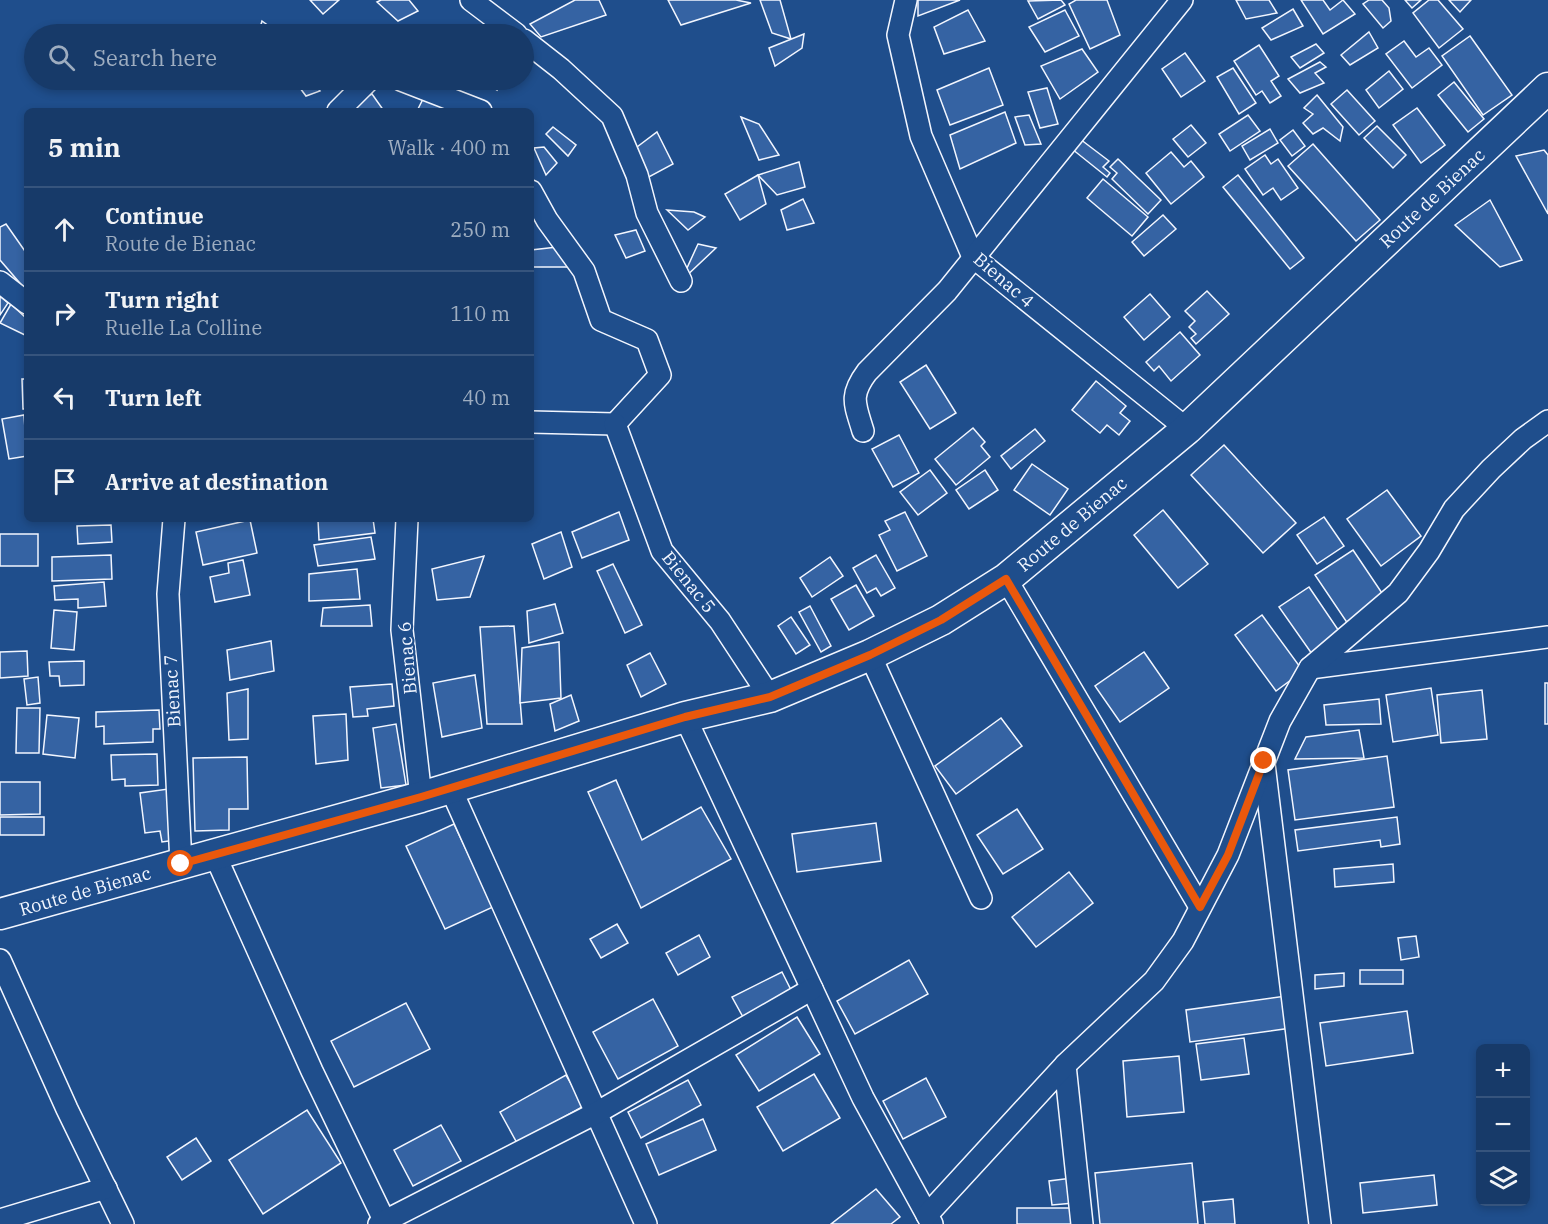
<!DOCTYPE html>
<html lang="en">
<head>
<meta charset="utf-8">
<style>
  :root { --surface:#173a69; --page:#20416f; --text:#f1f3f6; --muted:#9eadc0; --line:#36547d }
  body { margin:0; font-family:"IBM Plex Serif",serif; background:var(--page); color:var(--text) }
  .controls { position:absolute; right:18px; bottom:18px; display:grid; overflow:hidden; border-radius:9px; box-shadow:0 3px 9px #0003 }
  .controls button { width:54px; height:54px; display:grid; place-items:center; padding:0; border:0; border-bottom:2px solid var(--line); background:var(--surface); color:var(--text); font:30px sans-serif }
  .stop { position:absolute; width:18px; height:18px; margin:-14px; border:4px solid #ea580c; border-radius:50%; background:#fff }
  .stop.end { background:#ea580c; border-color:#fff; box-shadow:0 2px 6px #0008 }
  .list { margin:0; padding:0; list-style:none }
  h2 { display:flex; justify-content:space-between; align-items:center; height:78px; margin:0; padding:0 24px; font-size:26px }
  h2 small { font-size:20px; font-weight:400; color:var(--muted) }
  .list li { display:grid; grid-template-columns:39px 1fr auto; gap:18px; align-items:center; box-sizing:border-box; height:84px; padding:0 24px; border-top:2px solid var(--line) }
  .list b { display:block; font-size:22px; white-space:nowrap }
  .list p { margin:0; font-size:20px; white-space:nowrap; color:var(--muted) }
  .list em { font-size:20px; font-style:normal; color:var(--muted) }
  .icon { flex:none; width:33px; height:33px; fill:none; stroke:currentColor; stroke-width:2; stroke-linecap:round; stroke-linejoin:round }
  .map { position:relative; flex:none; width:1548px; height:1224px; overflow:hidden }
  .search { position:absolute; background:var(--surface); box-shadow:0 3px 9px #0003; left:24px; top:24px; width:510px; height:66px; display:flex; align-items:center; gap:15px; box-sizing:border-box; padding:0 21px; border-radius:33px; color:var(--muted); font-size:22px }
  .panel { position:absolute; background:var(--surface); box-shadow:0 3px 9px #0003; left:24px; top:108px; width:510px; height:414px; border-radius:9px }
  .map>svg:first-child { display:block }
  .building { fill:#3563a3; stroke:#f2f6ff; stroke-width:1.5 }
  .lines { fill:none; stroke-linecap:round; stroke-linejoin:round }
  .street-casing { stroke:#f2f6ff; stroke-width:24 }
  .secondary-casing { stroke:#f2f6ff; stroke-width:33 }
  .street { stroke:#1f4e8c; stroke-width:21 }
  .secondary { stroke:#1f4e8c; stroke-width:30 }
  .route { stroke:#ea580c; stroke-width:8 }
  .labels { text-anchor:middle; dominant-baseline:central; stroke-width:4.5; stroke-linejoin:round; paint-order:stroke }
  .street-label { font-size:18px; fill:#f2f6ff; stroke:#1f4e8c }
</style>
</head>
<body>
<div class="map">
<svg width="1548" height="1224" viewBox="0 0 1548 1224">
  <rect width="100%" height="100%" fill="#1f4e8c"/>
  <!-- building -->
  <g class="building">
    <polygon points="310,0 339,0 323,14"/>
    <polygon points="381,0 409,0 418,11 398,21 377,2"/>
    <polygon points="575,0 599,0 606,15 541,37 530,24"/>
    <polygon points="668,0 736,0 751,3 681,25"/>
    <polygon points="760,0 780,0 791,39 772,33"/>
    <polygon points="918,0 960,0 918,16"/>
    <polygon points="1061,0 1065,5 1038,19 1028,1"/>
    <polygon points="1076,0 1107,0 1120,35 1090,49 1069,4"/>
    <polygon points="1236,0 1269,0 1277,13 1246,19"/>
    <polygon points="1301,0 1323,0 1330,10 1343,0 1355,14 1323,34"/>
    <polygon points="1369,0 1382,0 1389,8 1391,21 1383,28 1363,4"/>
    <polygon points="1405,0 1421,0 1412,8"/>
    <polygon points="1429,0 1438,0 1463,29 1439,48 1413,13"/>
    <polygon points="1449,0 1471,0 1460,12"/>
    <polygon points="1293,9 1303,26 1271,40 1262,28"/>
    <polygon points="968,10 985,41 944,54 934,27"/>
    <polygon points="1065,10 1079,36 1045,52 1029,27"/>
    <polygon points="262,21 280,34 258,34"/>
    <polygon points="1369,32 1378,48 1350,65 1341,55"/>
    <polygon points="804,34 802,48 775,66 769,48"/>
    <polygon points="1470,36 1512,95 1483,115 1442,56"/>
    <polygon points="1404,41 1416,57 1429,48 1442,65 1412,88 1386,54"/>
    <polygon points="1316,44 1324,53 1300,68 1291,57"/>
    <polygon points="1259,45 1279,76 1271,81 1281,96 1270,103 1262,91 1256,95 1234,61"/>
    <polygon points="1082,49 1098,72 1060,99 1041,66"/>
    <polygon points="1185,53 1205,81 1181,97 1162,69"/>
    <polygon points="1320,62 1326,67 1315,73 1324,83 1300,93 1288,79"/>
    <polygon points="989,68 1003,105 950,125 937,90"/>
    <polygon points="1233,68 1256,103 1239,114 1217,77"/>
    <polygon points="1389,71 1403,89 1379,108 1366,90"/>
    <polygon points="294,80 312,80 320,91 306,96"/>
    <polygon points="479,80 498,80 497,90"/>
    <polygon points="1454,82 1484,119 1468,132 1438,95"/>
    <polygon points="1047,88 1058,124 1040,128 1028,92"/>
    <polygon points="1347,90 1375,121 1359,135 1331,104"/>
    <polygon points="372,94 384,111 352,111 348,105"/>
    <polygon points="1317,95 1343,127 1340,141 1323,128 1313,134 1303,123 1313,114 1304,108"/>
    <polygon points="424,97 452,111 417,111"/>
    <polygon points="1417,108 1445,145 1421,163 1393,125"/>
    <polygon points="1005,112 1016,143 960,169 950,135"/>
    <polygon points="1029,115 1041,144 1025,145 1015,117"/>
    <polygon points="1248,115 1260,131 1230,151 1219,134"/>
    <polygon points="741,117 759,124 779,155 759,160"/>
    <polygon points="1191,125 1206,143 1188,157 1173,139"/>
    <polygon points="1377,126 1406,155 1393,168 1364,138"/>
    <polygon points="553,127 576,145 568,156 546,134"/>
    <polygon points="1270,129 1278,143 1250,160 1242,146"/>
    <polygon points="1293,130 1305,146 1292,156 1280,140"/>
    <polygon points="657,132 673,164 647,178 637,147"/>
    <polygon points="1080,139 1109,161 1103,167 1110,173 1107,177 1072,149"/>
    <polygon points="1313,144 1380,220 1356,241 1288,166"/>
    <polygon points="544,147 557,163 546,175 534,148"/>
    <polygon points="1544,150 1548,155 1548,214 1516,156"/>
    <polygon points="1171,152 1184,167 1191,161 1204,177 1171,204 1146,173"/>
    <polygon points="1265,155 1271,164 1278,159 1298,188 1281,200 1273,188 1263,195 1245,169"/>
    <polygon points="1118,159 1161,200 1148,214 1112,179 1117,173 1110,167"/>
    <polygon points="799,162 805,187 777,195 758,175"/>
    <polygon points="758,175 766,204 740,220 725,194"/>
    <polygon points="1238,175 1304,258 1290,269 1223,187"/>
    <polygon points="1103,179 1148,217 1132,236 1087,198"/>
    <polygon points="803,199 814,223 787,230 781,210"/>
    <polygon points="1490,200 1522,260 1500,267 1455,225"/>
    <polygon points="667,210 694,212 705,217 688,230"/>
    <polygon points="1163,215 1176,229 1144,256 1132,242"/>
    <polygon points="6,224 27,254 25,289 0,260 0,227"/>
    <polygon points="636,230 645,251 626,258 615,235"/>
    <polygon points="698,244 716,248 681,281"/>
    <polygon points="566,246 568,267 531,267 531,250"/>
    <polygon points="1207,291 1229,314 1196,344 1191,338 1196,334 1189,327 1195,321 1185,311"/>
    <polygon points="1150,294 1170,317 1144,340 1124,317"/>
    <polygon points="0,296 8,303 0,315"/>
    <polygon points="11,304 27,319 27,336 0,323"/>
    <polygon points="1180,332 1200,355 1171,381 1159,366 1154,371 1146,362"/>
    <polygon points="926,365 956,413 930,429 900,382"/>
    <polygon points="22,379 27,379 27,409 23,409"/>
    <polygon points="1096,381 1126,406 1120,413 1130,421 1119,435 1107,425 1100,433 1072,410"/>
    <polygon points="24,415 27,456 9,459 2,419"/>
    <polygon points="973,428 985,442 981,446 990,457 956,485 935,459"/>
    <polygon points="1035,429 1045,441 1011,469 1001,456"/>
    <polygon points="899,435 919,473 893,487 872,449"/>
    <polygon points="1224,445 1296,523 1263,553 1191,475"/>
    <polygon points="1032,464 1068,489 1050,515 1014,490"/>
    <polygon points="930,470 947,493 918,515 900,492"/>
    <polygon points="985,470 998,490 969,509 956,490"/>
    <polygon points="1387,490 1421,536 1381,566 1347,519"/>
    <polygon points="1163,510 1208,564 1178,588 1134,535"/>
    <polygon points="619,512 629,540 582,558 572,532"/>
    <polygon points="905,512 927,556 897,571 879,535 890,530 885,521"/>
    <polygon points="1324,517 1344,546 1317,564 1297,535"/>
    <polygon points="373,519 375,533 319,540 318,520"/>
    <polygon points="250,520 257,553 203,565 196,532"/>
    <polygon points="111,525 112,542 78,544 77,526"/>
    <polygon points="561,532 572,567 544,579 532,544"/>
    <rect x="0" y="534" width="38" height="32"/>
    <polygon points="371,537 375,559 318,566 314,545"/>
    <polygon points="1353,550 1386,599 1348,624 1315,575"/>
    <polygon points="111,555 112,579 52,581 52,557"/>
    <polygon points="876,555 895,588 881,596 876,588 867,593 853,568"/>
    <polygon points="484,556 470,597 437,600 432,569"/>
    <polygon points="830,557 843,576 812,597 800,578"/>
    <polygon points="243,560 250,595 215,602 210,577 229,573 228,563"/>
    <polygon points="613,564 642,625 625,633 597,571"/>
    <polygon points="357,569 360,599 309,601 309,574"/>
    <polygon points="104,582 106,606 78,608 78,599 55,600 54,586"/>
    <polygon points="856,585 874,616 849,630 831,599"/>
    <polygon points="1309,587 1341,634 1312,654 1279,607"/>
    <polygon points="555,604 563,633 529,643 527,611"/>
    <polygon points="370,605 372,626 321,626 323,608"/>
    <polygon points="810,606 831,646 821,652 799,612"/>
    <polygon points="54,610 77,612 74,650 51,648"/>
    <polygon points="1262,615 1303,671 1276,691 1235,635"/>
    <polygon points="791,617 810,645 796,654 778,626"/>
    <polygon points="514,626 522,724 487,724 480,627"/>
    <polygon points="271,641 274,671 230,680 227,650"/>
    <polygon points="559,642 561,698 520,703 522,648"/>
    <polygon points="27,651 28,676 0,678 0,652"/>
    <polygon points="1144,652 1169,688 1120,722 1095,686"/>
    <polygon points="650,653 666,684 641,697 627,665"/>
    <polygon points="84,661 84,685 60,686 59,676 50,676 49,662"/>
    <polygon points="475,675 482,728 442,737 433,683"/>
    <polygon points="38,677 40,703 27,705 24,679"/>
    <rect x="1545" y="683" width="3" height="41"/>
    <polygon points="392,684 394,706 367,709 368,716 353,717 350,687"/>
    <polygon points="1431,688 1438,735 1393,742 1386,695"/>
    <polygon points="248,689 248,739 229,740 227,693"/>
    <polygon points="1482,690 1487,739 1441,743 1437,695"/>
    <polygon points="571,695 579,721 555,731 550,704"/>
    <polygon points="1379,699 1381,724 1326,725 1324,705"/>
    <polygon points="17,708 40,708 39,753 16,753"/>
    <polygon points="159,710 160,729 153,729 153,742 104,744 104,726 96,727 96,712"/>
    <polygon points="346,714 348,760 316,764 313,716"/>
    <polygon points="47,715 79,718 75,758 43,754"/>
    <polygon points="1001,718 1022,746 956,794 935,766"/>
    <polygon points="396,724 406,785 381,788 373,728"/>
    <polygon points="1359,730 1364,758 1295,759 1306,737"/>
    <polygon points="157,754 158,785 125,786 125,779 112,780 111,755"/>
    <polygon points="1387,756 1394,807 1295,820 1288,770"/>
    <polygon points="247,757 248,809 229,809 229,830 195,831 193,758"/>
    <polygon points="616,780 642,840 701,807 731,859 641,908 588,792"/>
    <polygon points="0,782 40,782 40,814 0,815"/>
    <polygon points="168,789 175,840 162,842 160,831 145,833 140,793"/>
    <polygon points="1017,809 1043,849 1003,874 977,835"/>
    <rect x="0" y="817" width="44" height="18"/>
    <polygon points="1397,817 1400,844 1381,847 1380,840 1298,851 1295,830"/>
    <polygon points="876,823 881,861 797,872 792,834"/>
    <polygon points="454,824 493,907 445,929 406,846"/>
    <polygon points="1393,864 1394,882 1335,887 1334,869"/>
    <polygon points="1069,872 1093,903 1036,947 1012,917"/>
    <polygon points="617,924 628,943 601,958 590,939"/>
    <polygon points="699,935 710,957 678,975 666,953"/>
    <polygon points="1416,936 1419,957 1401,960 1398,938"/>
    <polygon points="909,960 928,994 855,1034 837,1001"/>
    <rect x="1360" y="970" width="43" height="14"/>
    <polygon points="782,972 792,992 743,1017 732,997"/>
    <polygon points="1344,973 1344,986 1315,989 1315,975"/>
    <polygon points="1286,996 1291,1028 1190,1042 1186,1010"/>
    <polygon points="653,999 678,1046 618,1079 593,1032"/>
    <polygon points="406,1003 430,1049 354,1087 331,1041"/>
    <polygon points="1407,1011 1413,1053 1326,1066 1320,1023"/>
    <polygon points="797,1017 820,1054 759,1091 736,1055"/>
    <polygon points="1244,1038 1249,1074 1201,1080 1196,1044"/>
    <polygon points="1179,1056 1184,1112 1127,1117 1123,1061"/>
    <polygon points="814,1074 840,1118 783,1151 757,1107"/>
    <polygon points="566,1075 584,1106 517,1143 500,1112"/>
    <polygon points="926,1078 946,1117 903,1139 883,1101"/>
    <polygon points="688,1080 701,1105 641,1138 628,1112"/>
    <polygon points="307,1110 341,1163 263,1214 229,1160"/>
    <polygon points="703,1119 716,1150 659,1175 646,1144"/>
    <polygon points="441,1125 461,1161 413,1186 394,1150"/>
    <polygon points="196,1138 211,1161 182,1180 167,1157"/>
    <polygon points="1192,1163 1198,1224 1100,1224 1095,1173"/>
    <polygon points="1434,1175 1437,1205 1363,1213 1360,1183"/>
    <polygon points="1072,1178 1074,1203 1052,1205 1049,1181"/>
    <polygon points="876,1189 900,1217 891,1224 831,1224"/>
    <polygon points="1233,1199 1235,1224 1205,1224 1203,1202"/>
    <rect x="1017" y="1208" width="54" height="16"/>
  </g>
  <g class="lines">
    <defs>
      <g id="street">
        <polyline points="471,0 516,34"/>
        <polyline points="906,0 898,35 921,136 973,257 1187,429"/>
        <polyline points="524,40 561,69 612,116 637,175 647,213 681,281"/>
        <polyline points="401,80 481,111"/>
        <polyline points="338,111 369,80"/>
        <polyline points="531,191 547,220 584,271 601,320 647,340 660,375 615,424 531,422"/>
        <polyline points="0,282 27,303"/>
        <polyline points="615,424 662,551 720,621 770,697"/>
        <path d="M 863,431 C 855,404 849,396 867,372 L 947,291 L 1182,0"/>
        <polyline points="174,519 168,594 181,864"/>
        <polyline points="407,519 402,630 421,797"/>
        <polyline points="1006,579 1200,907"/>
        <polyline points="870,655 981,898"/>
        <polyline points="1310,668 1548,637"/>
        <polyline points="685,717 863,1098 932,1224"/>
        <polyline points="1264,764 1320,1224"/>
        <polyline points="450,787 646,1224"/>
        <polyline points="215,855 312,1071 386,1224"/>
        <polyline points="0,960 67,1109 123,1224"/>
        <polyline points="1065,1065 1082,1224"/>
        <polyline points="927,1215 1065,1065 1154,981 1183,941 1228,855 1280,721 1310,668 1398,593 1429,551 1454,509 1491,469 1523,439 1548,421"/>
        <polyline points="0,1220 106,1188"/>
        <polyline points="379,1224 598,1112 812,989"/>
      </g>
      <polyline id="secondary" points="0,914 421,797 685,717 770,697 870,655 941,620 1006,579 1187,429 1548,88"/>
    </defs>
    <!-- street casing -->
    <use href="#street" class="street-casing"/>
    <!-- secondary casing -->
    <use href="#secondary" class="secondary-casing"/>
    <!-- street -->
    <use href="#street" class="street"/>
    <!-- secondary -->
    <use href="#secondary" class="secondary"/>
  </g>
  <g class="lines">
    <!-- route -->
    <polyline class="route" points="181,864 421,797 685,717 770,697 870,655 941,620 1006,579 1200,907 1228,855 1264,761"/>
  </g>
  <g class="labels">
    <!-- street labels -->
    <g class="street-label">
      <text transform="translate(1432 198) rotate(-43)">Route de Bienac</text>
      <text transform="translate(1004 280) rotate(41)">Bienac 4</text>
      <text transform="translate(1072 524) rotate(-40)">Route de Bienac</text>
      <text transform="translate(689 582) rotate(51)">Bienac 5</text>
      <text transform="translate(407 658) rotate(-95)">Bienac 6</text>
      <text transform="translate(172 691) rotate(-93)">Bienac 7</text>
      <text transform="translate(85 891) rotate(-16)">Route de Bienac</text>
    </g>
  </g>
</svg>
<div class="controls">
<button>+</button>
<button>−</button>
<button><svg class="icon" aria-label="layers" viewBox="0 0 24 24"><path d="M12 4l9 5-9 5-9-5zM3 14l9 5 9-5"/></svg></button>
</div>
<div class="stop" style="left:181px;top:864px"></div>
<div class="stop end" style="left:1264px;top:761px"></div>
<div class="search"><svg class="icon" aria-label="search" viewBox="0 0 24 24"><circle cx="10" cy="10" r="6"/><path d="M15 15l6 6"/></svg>Search here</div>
<section class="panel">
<h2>5 min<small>Walk · 400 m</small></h2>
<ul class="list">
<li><svg class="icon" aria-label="ahead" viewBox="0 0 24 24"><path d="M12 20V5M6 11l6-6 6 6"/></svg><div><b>Continue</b><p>Route de Bienac</p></div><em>250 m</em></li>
<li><svg class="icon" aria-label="right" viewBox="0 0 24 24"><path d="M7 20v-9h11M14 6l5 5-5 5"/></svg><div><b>Turn right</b><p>Ruelle La Colline</p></div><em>110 m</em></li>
<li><svg class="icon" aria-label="left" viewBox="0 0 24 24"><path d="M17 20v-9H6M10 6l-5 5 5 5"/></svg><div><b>Turn left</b></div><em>40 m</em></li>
<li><svg class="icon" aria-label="arrive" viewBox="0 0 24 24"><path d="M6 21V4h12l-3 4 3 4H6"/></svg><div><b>Arrive at destination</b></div></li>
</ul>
</section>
</div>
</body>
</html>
